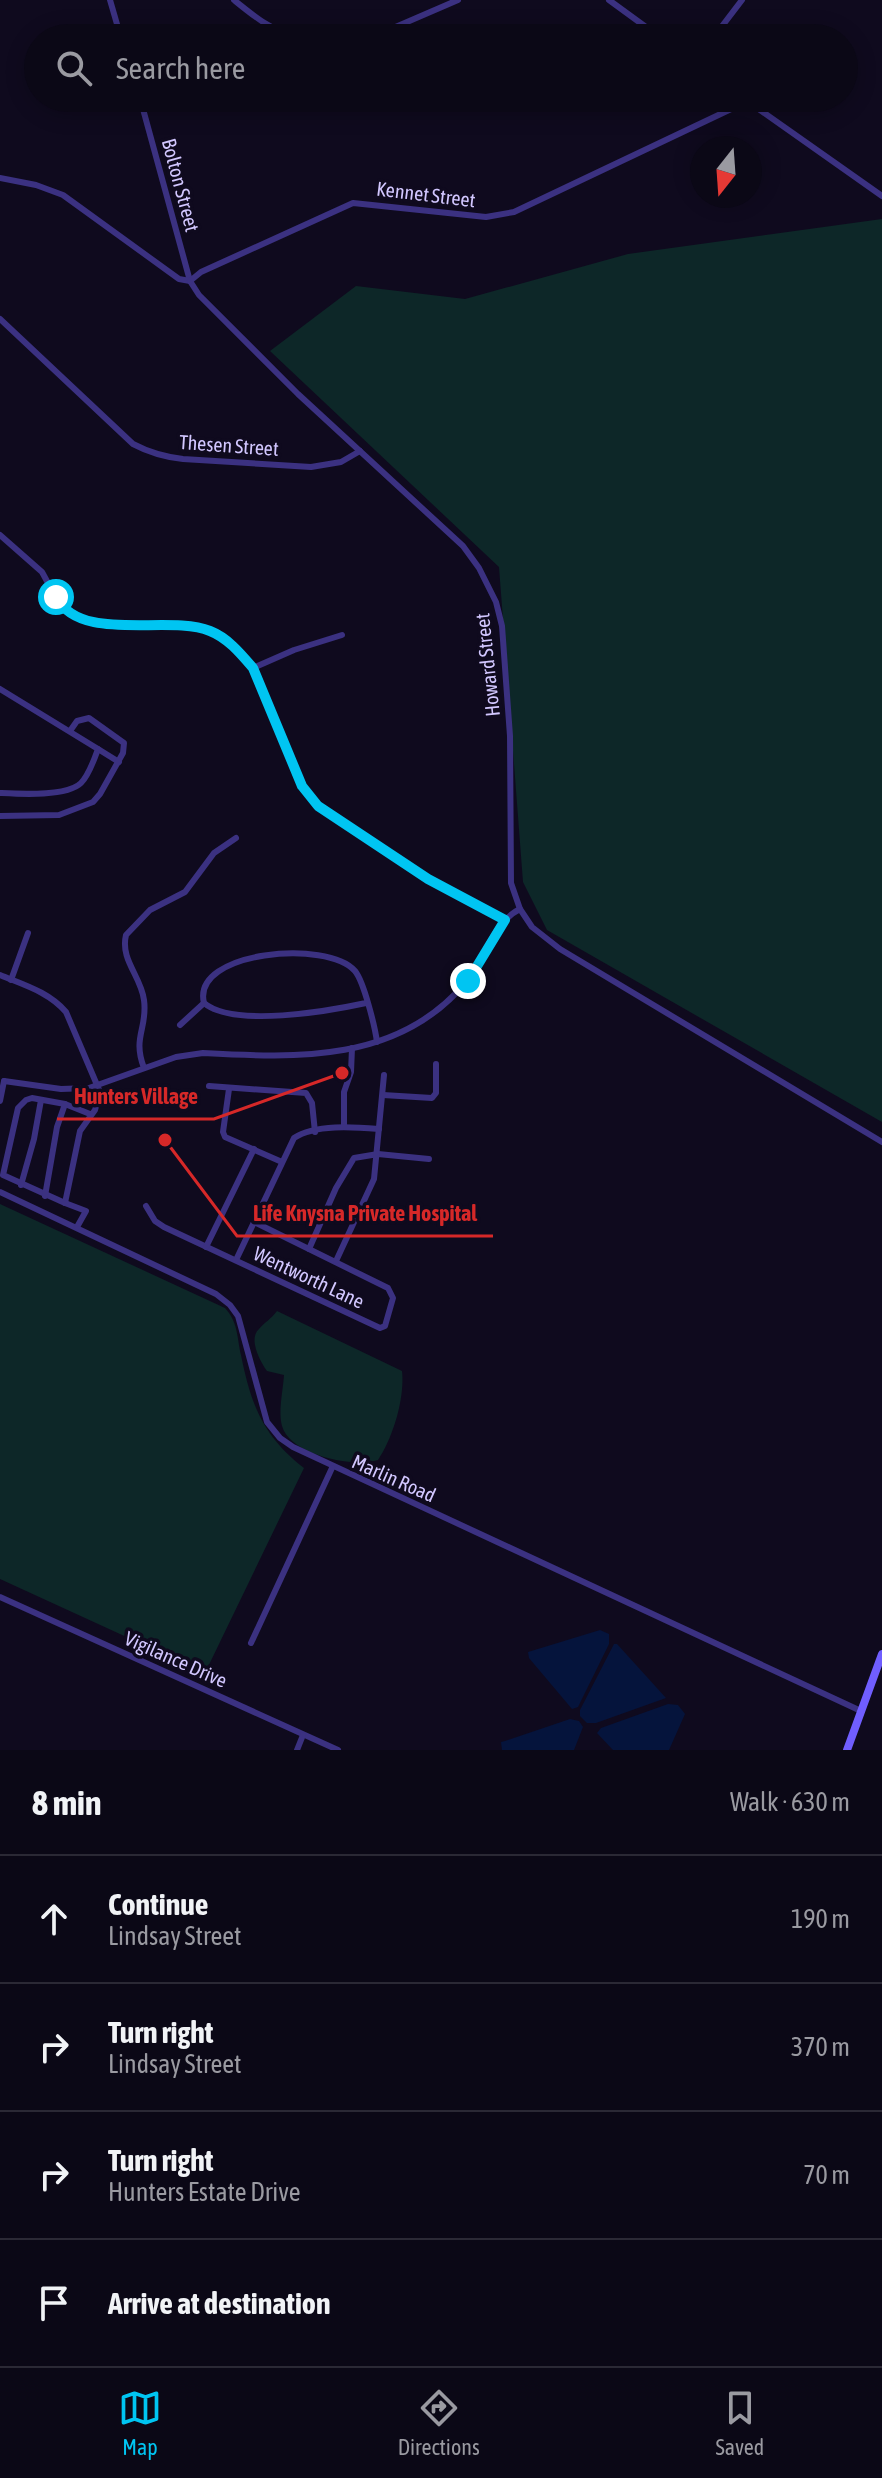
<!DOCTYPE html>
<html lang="en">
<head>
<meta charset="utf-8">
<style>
  :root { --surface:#0b0816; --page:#14111f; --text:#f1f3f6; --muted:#9a9aa1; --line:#2b2935; --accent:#00c5f2 }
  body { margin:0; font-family:"Asap Condensed",sans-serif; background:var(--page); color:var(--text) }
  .compass { position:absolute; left:690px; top:136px; width:72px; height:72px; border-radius:50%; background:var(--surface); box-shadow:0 4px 20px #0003; rotate:197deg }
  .stop { position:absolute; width:24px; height:24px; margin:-18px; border:6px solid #00c5f2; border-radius:50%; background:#fff }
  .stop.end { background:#00c5f2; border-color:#fff; box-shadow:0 2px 8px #0008 }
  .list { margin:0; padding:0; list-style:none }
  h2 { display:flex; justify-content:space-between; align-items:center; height:104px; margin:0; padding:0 32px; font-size:34px }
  h2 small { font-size:26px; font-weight:400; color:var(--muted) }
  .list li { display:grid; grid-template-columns:52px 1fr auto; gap:24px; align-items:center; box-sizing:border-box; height:128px; padding:0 32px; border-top:2px solid var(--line) }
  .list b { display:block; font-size:30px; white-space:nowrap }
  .list p { margin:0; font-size:26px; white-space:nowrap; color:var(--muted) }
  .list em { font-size:26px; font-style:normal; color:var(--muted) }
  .icon { flex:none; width:44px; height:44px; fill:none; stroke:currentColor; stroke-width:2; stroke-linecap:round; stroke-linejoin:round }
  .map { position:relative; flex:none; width:882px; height:1750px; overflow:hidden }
  .search { position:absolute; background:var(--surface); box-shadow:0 4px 20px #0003; left:24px; right:24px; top:24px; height:88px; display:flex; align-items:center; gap:20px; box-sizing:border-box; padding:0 28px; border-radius:44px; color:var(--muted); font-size:30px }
  .sheet { height:616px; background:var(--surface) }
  nav { display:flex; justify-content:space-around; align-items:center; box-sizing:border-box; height:112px; border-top:2px solid var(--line); background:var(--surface); font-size:22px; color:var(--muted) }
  nav a { display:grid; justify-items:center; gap:4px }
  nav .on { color:var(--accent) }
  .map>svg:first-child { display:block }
  .green { fill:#0d2728 }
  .water { fill:#05143c }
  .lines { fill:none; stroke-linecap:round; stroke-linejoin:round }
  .street { stroke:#3b3181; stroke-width:6 }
  .secondary { stroke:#705eff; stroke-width:8 }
  .route { stroke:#00c5f2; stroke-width:10 }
  .labels { text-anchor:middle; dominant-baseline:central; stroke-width:7; stroke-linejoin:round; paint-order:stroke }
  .street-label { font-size:20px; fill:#d2c7ff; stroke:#0f0a1e }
  .leader { fill:none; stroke:#d62828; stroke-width:3 }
  .callout-dot { fill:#d62828; stroke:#0f0a1e; stroke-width:3 }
  .callout-label { font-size:22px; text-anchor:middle; font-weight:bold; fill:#d62828; stroke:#0f0a1e; stroke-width:7; stroke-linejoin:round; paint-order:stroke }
</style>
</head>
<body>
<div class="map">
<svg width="882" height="1750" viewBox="0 0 882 1750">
  <rect width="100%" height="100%" fill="#0f0a1e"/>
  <!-- green -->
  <g class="green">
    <polygon points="882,219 882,1122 547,930 523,882 499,567 270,351 356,286 465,299 628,254"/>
    <path d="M 0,1204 L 225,1308 C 238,1322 237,1337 241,1355 C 251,1405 263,1436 304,1468 L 205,1673 L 0,1579 Z"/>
    <path d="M 277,1311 L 402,1371 C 405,1398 393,1438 378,1460 C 353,1468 290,1455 282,1426 C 278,1412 283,1390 284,1375 L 267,1371 C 260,1361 248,1339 259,1329 C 265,1322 271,1319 277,1311 Z"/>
  </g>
  <!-- water -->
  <g class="water">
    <polygon points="600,1630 609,1634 609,1644 578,1707 572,1709 529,1658 528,1652"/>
    <polygon points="614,1644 617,1644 666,1698 596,1723 587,1723 580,1716 580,1710"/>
    <polygon points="668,1704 678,1705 685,1714 669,1750 613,1750 597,1733 601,1728"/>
    <polygon points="570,1719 579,1721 583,1727 574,1750 502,1750 501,1742 505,1741"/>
  </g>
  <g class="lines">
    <!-- street -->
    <g class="street">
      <polyline points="110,0 121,38"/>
      <path d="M 234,0 C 255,17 273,32 300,38"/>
      <polyline points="609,0 661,38"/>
      <polyline points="370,38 458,0"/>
      <polyline points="713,38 742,0"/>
      <polyline points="140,98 190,281 199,295 298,394 463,546 479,568 496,602 502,626 510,736 511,883 520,909 532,927 560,949 882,1142"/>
      <polyline points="743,98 882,196"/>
      <polyline points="0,178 36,185 63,195 179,279 190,281"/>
      <polyline points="190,281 201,272 353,203 486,217 514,212 748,101"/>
      <path d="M 0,319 L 133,444 C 150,453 165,457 183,459 L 311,467 L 341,462 L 360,451"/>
      <polyline points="0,535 42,572 61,607 69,613 86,620 121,625 188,626 201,628 222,637 253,668 302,786 318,806 428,879 505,920"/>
      <polyline points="253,668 294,650 342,635"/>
      <path d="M 0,689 L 98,749 C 94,760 89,775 81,783 C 67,797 19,794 0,793"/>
      <polyline points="98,749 119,762"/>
      <polyline points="0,816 59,815 93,802 100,794 123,753 124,743 89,718 77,721 70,731"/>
      <path d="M 0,975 C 24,985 49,992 66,1012 L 100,1092 L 95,1110 L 80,1131 L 65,1203 L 3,1175 L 18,1108 L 26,1100 L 32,1098 L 65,1104 L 90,1114"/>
      <polyline points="11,980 28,933"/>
      <path d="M 366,1003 C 329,1011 234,1028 204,1003 C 191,951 328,939 355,971 C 364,982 375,1027 377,1042"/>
      <polyline points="180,1025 204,1003"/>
      <path d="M 144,1068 C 132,1037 148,1028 144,1000 C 141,976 120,960 126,935 L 150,910 L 185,892 L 214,853 L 236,838"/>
      <path d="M 4,1081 L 61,1089 L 89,1088 L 176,1057 L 203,1053 C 297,1058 399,1063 466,982 C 484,960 493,922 520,909"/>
      <polyline points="209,1086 306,1093 312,1103 315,1132"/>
      <polyline points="229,1089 223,1132 225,1137 282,1162"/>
      <polyline points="383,1095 432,1098 436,1093 436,1064"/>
      <polyline points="0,1101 4,1081"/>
      <polyline points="344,1126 344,1092 351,1072 352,1048"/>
      <polyline points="21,1185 34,1139 41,1100"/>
      <polyline points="0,1192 216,1294 230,1305 238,1316 267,1422 280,1438 293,1447 861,1711"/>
      <polyline points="45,1196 57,1127 65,1104"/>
      <polyline points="65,1203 86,1211 77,1227"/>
      <polyline points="146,1206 155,1221 164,1227 380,1328 385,1326 393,1298 388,1288 254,1222"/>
      <polyline points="206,1247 254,1149"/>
      <polyline points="309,1249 336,1188 354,1158 378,1154 429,1159"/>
      <path d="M 236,1260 L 294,1138 C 315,1124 354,1127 379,1129"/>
      <polyline points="336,1261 374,1179 384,1075"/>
      <polyline points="0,1597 338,1750"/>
      <polyline points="251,1643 332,1468"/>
      <polyline points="297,1750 303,1735"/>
    </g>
    <!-- secondary -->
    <polyline class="secondary" points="847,1750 882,1654"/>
  </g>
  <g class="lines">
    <!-- route -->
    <path class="route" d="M 56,597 C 81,644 168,614 210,631 C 228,638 241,654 253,668 L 302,786 L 318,806 L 428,879 L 505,920 L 468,981"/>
  </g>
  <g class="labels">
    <!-- street labels -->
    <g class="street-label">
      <text transform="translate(181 185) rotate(75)">Bolton Street</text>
      <text transform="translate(426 194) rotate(7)">Kennet Street</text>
      <text transform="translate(229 445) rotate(4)">Thesen Street</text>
      <text transform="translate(487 665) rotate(-96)">Howard Street</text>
      <text transform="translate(309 1277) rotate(25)">Wentworth Lane</text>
      <text transform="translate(394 1478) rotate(24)">Marlin Road</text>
      <text transform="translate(176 1659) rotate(24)">Vigilance Drive</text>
    </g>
  </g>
  <!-- callouts -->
  <path class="leader" d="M342 1073L214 1119H57M165 1140L237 1236H493"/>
  <g class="callout-dot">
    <circle cx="342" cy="1073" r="8"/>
    <circle cx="165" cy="1140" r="8"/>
  </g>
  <g class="callout-label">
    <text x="136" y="1104">Hunters Village</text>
    <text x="365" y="1221">Life Knysna Private Hospital</text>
  </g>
</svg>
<svg class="compass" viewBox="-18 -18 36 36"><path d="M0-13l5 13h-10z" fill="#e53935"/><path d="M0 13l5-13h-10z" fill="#9a9aa1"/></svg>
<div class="stop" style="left:56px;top:597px"></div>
<div class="stop end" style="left:468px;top:981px"></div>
<div class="search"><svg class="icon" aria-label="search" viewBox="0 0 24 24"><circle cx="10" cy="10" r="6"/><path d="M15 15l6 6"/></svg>Search here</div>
</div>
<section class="sheet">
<h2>8 min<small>Walk · 630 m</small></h2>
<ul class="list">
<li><svg class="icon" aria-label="ahead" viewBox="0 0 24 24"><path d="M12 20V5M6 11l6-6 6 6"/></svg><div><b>Continue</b><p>Lindsay Street</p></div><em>190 m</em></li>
<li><svg class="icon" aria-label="right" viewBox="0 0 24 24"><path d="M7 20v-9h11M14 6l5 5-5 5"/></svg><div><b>Turn right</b><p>Lindsay Street</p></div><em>370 m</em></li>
<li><svg class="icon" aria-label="right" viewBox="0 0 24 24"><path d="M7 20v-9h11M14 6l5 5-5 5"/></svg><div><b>Turn right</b><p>Hunters Estate Drive</p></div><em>70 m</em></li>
<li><svg class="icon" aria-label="arrive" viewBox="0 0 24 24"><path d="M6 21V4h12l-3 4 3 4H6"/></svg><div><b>Arrive at destination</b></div></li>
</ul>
</section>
<nav>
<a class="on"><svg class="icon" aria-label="map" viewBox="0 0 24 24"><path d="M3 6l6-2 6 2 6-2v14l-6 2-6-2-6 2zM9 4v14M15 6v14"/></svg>Map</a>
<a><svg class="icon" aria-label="directions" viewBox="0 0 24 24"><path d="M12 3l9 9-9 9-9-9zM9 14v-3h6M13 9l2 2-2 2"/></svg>Directions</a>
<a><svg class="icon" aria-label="saved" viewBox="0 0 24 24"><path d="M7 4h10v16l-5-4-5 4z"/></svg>Saved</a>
</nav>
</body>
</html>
